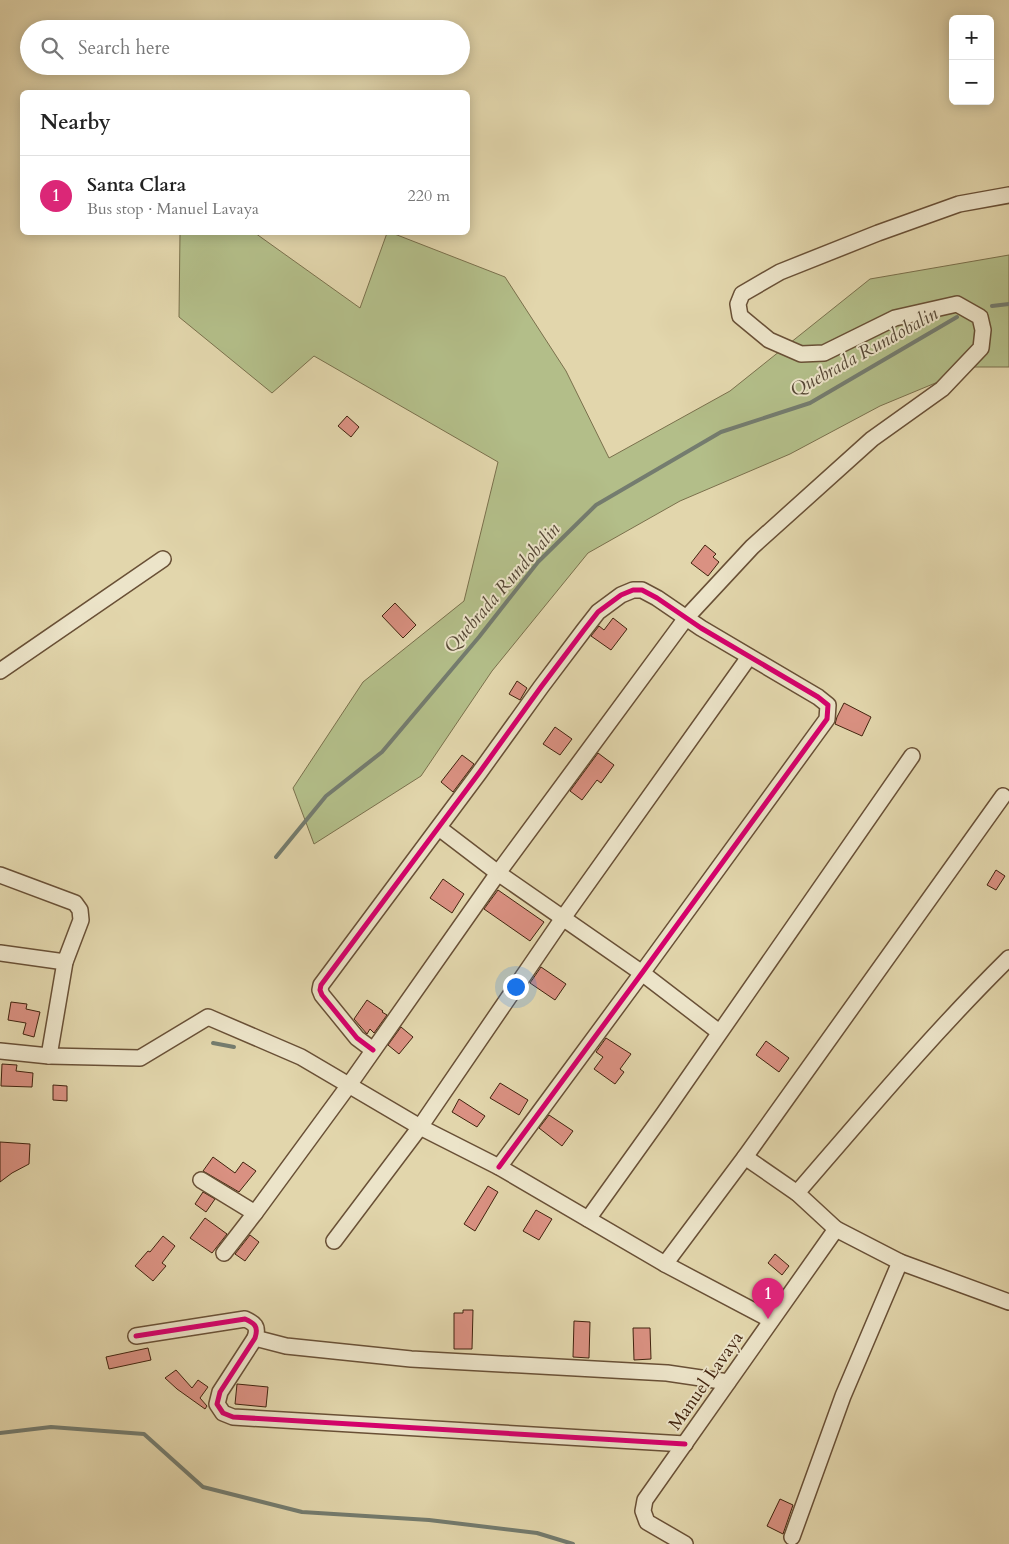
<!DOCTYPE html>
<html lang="en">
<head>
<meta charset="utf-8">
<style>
  :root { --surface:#fff; --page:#f2f2f2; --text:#222; --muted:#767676; --line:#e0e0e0; --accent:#db2777 }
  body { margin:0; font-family:Cardo,serif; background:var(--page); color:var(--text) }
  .controls { position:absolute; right:15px; top:15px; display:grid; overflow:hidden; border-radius:8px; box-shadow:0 2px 12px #0003 }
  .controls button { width:45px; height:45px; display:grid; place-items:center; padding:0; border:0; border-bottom:1px solid var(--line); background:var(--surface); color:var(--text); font:25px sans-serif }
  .you { position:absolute; left:515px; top:986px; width:18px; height:18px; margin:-12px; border:4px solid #fff; border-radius:50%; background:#1a73e8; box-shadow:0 0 0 8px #1a73e833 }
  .badge { display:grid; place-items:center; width:32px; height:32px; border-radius:50%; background:var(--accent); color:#fff; font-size:16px; font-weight:700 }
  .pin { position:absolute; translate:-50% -41px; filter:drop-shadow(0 1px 2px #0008) }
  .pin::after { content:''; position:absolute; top:26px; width:18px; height:15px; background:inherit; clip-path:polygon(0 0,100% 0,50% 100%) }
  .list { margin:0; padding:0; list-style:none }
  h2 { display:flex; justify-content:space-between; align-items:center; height:65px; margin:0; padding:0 20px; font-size:21px }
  h2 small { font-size:16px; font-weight:400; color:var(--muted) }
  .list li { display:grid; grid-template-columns:32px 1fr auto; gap:15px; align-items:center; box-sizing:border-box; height:80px; padding:0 20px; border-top:1px solid var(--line) }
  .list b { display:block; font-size:19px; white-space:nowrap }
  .list p { margin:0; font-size:16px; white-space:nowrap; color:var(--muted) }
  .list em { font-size:16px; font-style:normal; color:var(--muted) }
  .icon { flex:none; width:28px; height:28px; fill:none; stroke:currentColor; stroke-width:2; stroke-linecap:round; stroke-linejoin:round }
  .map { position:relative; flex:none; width:1009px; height:1544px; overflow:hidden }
  .search { position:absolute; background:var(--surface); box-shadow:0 2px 12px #0003; left:20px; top:20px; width:450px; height:55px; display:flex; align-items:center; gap:12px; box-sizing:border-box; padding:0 18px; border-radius:28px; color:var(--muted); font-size:19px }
  .panel { position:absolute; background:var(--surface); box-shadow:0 2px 12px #0003; left:20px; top:90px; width:450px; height:145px; border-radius:8px }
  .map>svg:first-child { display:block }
  .green { fill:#b3be89; stroke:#7a704c }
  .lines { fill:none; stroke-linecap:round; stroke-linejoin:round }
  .stream { stroke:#747c6f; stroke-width:4 }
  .building { fill:#da9182; stroke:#41230e }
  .minor-casing { stroke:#695036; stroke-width:18 }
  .minor { stroke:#ece4c9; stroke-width:15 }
  .cycleway-casing { stroke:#ece4c9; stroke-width:8 }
  .cycleway { stroke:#d6006c; stroke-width:5 }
  .labels { text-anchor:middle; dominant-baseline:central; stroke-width:4; stroke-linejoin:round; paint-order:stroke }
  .street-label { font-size:18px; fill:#41230e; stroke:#ece4c9 }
  .water-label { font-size:19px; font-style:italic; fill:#564836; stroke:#ece4c9 }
</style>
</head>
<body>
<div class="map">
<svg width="1009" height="1544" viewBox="0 0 1009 1544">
  <rect width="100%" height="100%" fill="#e2d6ac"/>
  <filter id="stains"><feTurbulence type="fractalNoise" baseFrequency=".004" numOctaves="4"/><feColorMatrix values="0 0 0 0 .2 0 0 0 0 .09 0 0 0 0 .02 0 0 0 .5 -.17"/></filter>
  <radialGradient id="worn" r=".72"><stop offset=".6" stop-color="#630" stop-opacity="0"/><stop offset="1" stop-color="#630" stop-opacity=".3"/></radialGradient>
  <!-- green -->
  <polygon class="green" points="180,233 255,233 360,308 387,233 392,233 505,277 566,371 609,458 730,391 870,279 1009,255 1009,367 974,367 880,406 790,454 680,501 588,553 492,671 421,776 314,844 293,788 363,682 464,601 498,462 314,356 272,393 179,317"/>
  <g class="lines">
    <!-- stream -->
    <g class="stream">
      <polyline points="992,306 1009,304"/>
      <polyline points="276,857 326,796 382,752 479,637 538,562 596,505 721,432 810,403 957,317"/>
      <polyline points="213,1043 234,1047"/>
      <polyline points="0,1433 51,1427 144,1434 203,1487 302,1512 429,1520 537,1533 573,1544"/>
    </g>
  </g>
  <!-- building -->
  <g class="building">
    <polygon points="347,416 359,427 351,437 338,426"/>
    <polygon points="705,545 716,554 713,557 719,562 708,576 691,563"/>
    <polygon points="395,603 416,625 403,638 382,616"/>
    <polygon points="613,618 627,629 611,650 591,636 599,626 604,630"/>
    <polygon points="517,681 527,688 520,700 509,694"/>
    <polygon points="844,703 871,717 862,736 835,724 837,717"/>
    <polygon points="555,727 572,739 560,755 543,744"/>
    <polygon points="598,753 614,765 601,783 597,780 582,800 570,791"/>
    <polygon points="462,755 474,764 453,792 441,782"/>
    <polygon points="996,870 1005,876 996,890 987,885"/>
    <polygon points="443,879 464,894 452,913 430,898"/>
    <polygon points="498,890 544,922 530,941 484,909"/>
    <polygon points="541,967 566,984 555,1000 530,983"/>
    <polygon points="367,1000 383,1011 382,1012 387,1015 374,1033 370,1029 367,1034 354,1019"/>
    <polygon points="11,1002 27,1004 26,1009 40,1012 34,1037 23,1034 26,1023 8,1020"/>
    <polygon points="401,1027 413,1037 399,1054 388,1045"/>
    <polygon points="606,1038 631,1054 620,1069 624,1072 615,1084 594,1069 603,1057 596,1052"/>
    <polygon points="766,1041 789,1058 779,1072 756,1055"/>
    <polygon points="2,1064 17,1065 16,1071 33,1073 32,1087 1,1086"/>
    <polygon points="500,1083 528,1100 519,1115 490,1098"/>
    <polygon points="53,1085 67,1086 67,1101 53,1100"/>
    <polygon points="459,1099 485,1116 477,1127 452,1112"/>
    <polygon points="549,1115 573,1131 562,1146 539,1128"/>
    <polygon points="0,1142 30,1144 29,1164 12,1173 0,1182"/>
    <polygon points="213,1157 235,1173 243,1162 256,1171 239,1192 203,1171"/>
    <polygon points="488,1186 498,1192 475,1231 464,1224"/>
    <polygon points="203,1192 215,1199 206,1212 195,1204"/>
    <polygon points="536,1210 552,1219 539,1240 523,1231"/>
    <polygon points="205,1218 227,1234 212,1253 190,1238"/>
    <polygon points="250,1235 259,1242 245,1261 235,1254"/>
    <polygon points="163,1236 175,1246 162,1263 166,1266 153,1281 135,1266 148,1251 150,1252"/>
    <polygon points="775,1254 789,1266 782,1275 768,1263"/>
    <polygon points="463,1310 473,1310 472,1349 454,1349 454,1313 463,1313"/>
    <polygon points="574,1321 590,1322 589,1358 573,1357"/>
    <polygon points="633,1328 650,1328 651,1359 634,1360"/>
    <polygon points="148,1348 151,1360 109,1369 106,1357"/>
    <polygon points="176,1370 192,1388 198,1380 208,1387 200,1398 207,1406 205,1409 177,1389 165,1378"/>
    <polygon points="237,1384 268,1387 266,1407 235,1404"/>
    <polygon points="780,1499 793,1505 783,1534 767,1526"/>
  </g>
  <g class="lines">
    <defs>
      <g id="minor">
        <polyline points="0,671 163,559"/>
        <polyline points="439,828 498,873 642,973 719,1032"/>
        <polyline points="0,875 75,903 80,910 81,920 65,962 49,1056"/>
        <polyline points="0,953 65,962"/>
        <polyline points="373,1050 357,1038 322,995 320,990 321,985 479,773 541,687 584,630 598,612 621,595 633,590 642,590 657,598 701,628 818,697 828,705 827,719 642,973 499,1167"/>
        <polyline points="0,1051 49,1056 140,1058 208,1017 301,1057 420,1127 499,1167 665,1264 771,1320"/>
        <polyline points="745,1157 797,1193 836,1229 900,1262 1009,1302"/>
        <polyline points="201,1180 255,1213 349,1085 498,873 686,618 752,547 872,439 942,389 981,348 983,330 980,317 957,304 895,318 824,353 801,354 769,340 740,316 738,304 742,294 780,272 878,233 959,204 1009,195"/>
        <path d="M 797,1193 C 866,1113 934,1032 1009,958"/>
        <polyline points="588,1219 664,1113 912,756"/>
        <polyline points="334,1241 420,1127 563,918 749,657"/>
        <polyline points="224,1253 255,1213"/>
        <polyline points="665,1264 745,1157 1003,796"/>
        <path d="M 136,1336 L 245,1319 C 254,1323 259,1326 255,1338 L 220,1392 L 217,1404 L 223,1413 L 233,1417 L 685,1444"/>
        <polyline points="255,1338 286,1346 411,1359 667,1373 728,1382"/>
        <polyline points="792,1537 843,1396 900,1262"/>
        <polyline points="685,1544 647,1522 643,1511 645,1500 836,1229"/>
      </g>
    </defs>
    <!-- minor casing -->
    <use href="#minor" class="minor-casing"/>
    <!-- minor -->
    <use href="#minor" class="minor"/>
    <defs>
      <g id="cycleway">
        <polyline points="373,1050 357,1038 322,995 320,990 321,985 479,773 541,687 584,630 598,612 621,595 633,590 642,590 657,598 701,628 818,697 828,705 827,719 642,973 499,1167"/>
        <path d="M 136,1336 L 245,1319 C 254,1323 259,1326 255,1338 L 220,1392 L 217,1404 L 223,1413 L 233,1417 L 685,1444"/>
      </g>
    </defs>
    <!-- cycleway casing -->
    <use href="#cycleway" class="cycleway-casing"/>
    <!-- cycleway -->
    <use href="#cycleway" class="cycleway"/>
  </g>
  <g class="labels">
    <!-- street labels -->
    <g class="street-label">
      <text transform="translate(706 1381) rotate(-55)">Manuel Lavaya</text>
    </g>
    <!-- water labels -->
    <g class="water-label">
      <text transform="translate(864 352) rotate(-29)">Quebrada Rundobalin</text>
      <text transform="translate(502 588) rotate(-49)">Quebrada Rundobalin</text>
    </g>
  </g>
  <rect width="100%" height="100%" filter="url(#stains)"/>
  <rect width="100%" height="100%" fill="url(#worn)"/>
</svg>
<div class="controls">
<button>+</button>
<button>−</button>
</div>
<div class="you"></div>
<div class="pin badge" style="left:768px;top:1319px">1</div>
<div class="search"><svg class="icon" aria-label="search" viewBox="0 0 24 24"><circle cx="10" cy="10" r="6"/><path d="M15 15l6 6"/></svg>Search here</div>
<section class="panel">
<h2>Nearby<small></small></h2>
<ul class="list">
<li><span class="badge">1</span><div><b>Santa Clara</b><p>Bus stop · Manuel Lavaya</p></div><em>220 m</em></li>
</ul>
</section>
</div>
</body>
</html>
